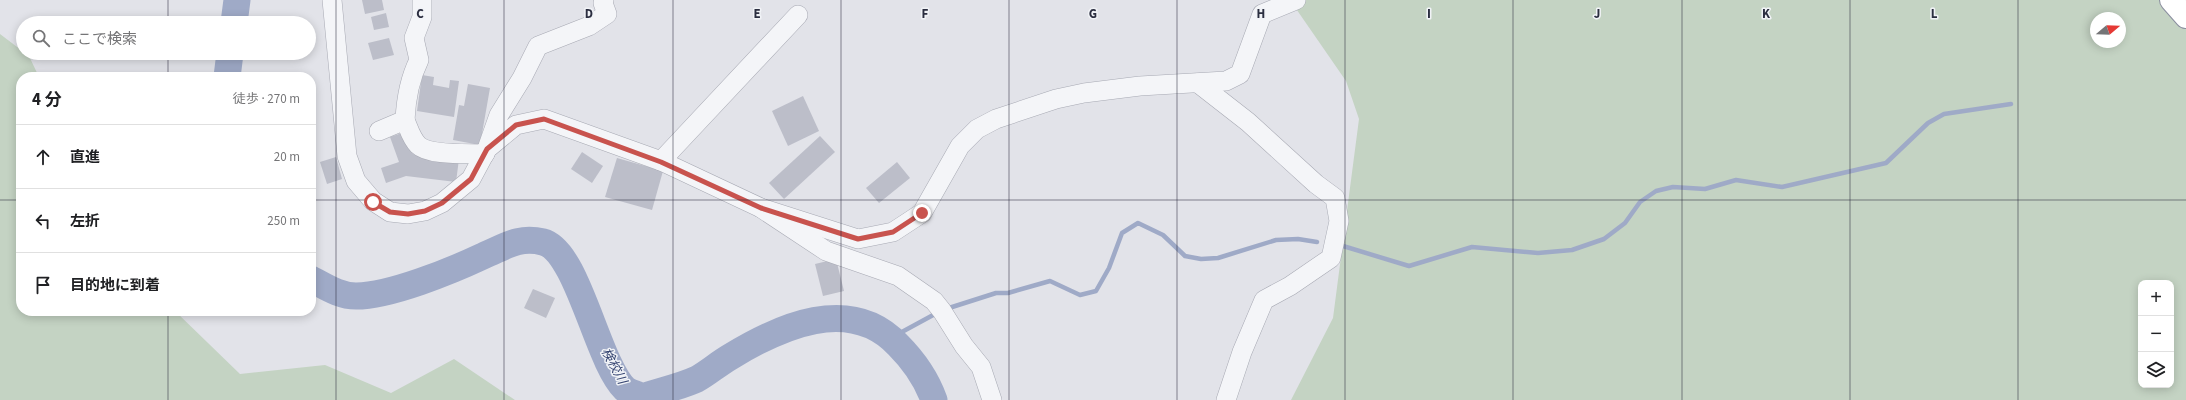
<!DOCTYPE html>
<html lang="ja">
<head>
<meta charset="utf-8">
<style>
  :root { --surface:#fff; --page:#f2f2f2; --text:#202124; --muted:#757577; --line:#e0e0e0 }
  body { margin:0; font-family:"Source Sans 3","Noto Sans JP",sans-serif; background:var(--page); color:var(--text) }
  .controls { position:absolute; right:12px; bottom:12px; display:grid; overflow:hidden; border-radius:8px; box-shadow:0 2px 10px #0003 }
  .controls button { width:36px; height:36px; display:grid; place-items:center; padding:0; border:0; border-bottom:1px solid var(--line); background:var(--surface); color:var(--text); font:20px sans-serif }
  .compass { position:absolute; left:2090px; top:12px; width:36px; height:36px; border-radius:50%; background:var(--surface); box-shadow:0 2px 10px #0003; rotate:71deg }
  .stop { position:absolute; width:12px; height:12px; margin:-9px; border:3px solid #c8534e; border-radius:50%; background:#fff }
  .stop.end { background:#c8534e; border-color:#fff; box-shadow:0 1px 4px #0008 }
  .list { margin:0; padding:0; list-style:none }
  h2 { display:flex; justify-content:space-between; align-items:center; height:52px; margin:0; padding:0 16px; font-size:17px }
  h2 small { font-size:13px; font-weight:400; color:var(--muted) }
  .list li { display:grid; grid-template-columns:26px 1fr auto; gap:12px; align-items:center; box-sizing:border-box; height:64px; padding:0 16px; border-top:1px solid var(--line) }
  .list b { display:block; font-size:15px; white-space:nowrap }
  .list em { font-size:13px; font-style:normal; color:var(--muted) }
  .icon { flex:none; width:22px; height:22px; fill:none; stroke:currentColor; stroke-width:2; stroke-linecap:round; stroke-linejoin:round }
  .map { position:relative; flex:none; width:2186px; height:400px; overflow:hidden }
  .search { position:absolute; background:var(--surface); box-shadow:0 2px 10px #0003; left:16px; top:16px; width:300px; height:44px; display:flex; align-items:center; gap:10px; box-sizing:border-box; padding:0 14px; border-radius:22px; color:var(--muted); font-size:15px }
  .panel { position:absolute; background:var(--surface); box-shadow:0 2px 10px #0003; left:16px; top:72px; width:300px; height:244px; border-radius:16px }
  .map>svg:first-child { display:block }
  .green { fill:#c4d3c3; fill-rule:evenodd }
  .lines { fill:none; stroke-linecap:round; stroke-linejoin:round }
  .stream { stroke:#9faac7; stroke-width:4.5 }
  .river { stroke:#9faac7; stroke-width:27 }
  .building { fill:#bcbec9 }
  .minor-casing { stroke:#a7a9b3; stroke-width:20 }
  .highway-casing { stroke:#8a8e9f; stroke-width:24 }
  .minor { stroke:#f4f5f8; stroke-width:19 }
  .highway { stroke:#fff; stroke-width:22 }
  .route { stroke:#c8534e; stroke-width:5 }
  .grid { fill:none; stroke:#2b2e40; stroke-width:1; stroke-opacity:0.55 }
  .labels { text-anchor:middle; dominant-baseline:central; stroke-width:3; stroke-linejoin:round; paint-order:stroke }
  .water-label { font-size:13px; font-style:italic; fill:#374672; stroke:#f1f3f7 }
  .grid-label { font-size:13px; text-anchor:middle; font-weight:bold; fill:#2b2e40; stroke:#f1f3f7; stroke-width:3; stroke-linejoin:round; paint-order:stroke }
</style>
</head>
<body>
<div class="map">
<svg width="2186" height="400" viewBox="0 0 2186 400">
  <rect width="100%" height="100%" fill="#e2e3e9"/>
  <!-- green -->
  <g class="green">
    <path d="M 1290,0 L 2159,0 L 2186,27 L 2186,400 L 1291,400 L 1333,318 L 1359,119 L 1346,81 ZM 2096,18 L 2120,18 L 2120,42 L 2096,42 ZM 2141,283 L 2171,283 L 2171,385 L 2141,385 Z"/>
    <polygon points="0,34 29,56 39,77 21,77 21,311 175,311 240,374 325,365 391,393 454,359 515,400 0,400"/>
  </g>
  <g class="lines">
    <!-- stream -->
    <g class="stream">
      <polyline points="1343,246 1409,266 1472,247 1538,253 1572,250 1604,239 1625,223 1640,202 1656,191 1673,187 1705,189 1736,180 1782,187 1886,163 1928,123 1944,114 2011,104"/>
      <polyline points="949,308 996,293 1008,293 1050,281 1080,295 1096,291 1109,268 1122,233 1138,223 1163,235 1185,256 1201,259 1218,258 1276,240 1298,239 1317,242"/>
      <polyline points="893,340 900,333 935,314"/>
    </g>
    <!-- river -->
    <g class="river">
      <polyline points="234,23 237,0"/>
      <polyline points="227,77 230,53"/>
      <path d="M 311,279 C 325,286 339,296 356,296 C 390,296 451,271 483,256 C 505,247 518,236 543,242 C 578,251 597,362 625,389 C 629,392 637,394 642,397 C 659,391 680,387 697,379 C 708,373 718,364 730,357 C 779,327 850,294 898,345 C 914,361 926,378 934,400"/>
    </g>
  </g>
  <!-- building -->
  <g class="building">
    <polygon points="362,0 382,0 384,10 365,14"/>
    <polygon points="386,13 389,27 374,30 371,17"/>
    <polygon points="389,38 394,55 373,60 368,43"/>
    <polygon points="422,75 434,77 433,85 449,88 450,80 459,81 454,117 417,111"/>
    <polygon points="468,84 490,88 480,145 453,140 459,105 464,106"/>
    <polygon points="803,96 819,131 788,146 772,111"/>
    <polygon points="405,132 413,154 459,159 456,182 406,176 386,183 381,168 399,162 390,137"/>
    <polygon points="820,136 835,152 784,199 769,183"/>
    <polygon points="582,152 603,166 592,183 571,169"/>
    <polygon points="336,157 342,179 327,184 320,162"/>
    <polygon points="617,158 663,171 652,210 605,197"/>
    <polygon points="897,162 910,178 879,203 866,188"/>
    <polygon points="836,259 844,291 823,296 815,264"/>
    <polygon points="533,289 555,298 546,318 524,308"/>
  </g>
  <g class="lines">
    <defs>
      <g id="minor">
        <polyline points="332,0 347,156 356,181 373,201 390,212 408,214 425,211 442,203 471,179 487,149 499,115 522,78 538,46 589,26 607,14 603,3 604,0"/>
        <polyline points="1198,83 1248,122 1316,184 1335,198 1339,221 1331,258 1290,286 1264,300 1242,352 1226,400"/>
        <path d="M 405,120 C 406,99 410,78 419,60 L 414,38 L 422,17 L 422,0"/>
        <path d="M 379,131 L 405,120 C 409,129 411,138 418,145 C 429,156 469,153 485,154"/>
        <polyline points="487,149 516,125 544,119 661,161 761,208 826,251 898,276 934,301 942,311 964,346 981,367 992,400"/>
        <polyline points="661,161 798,15"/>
        <polyline points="761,208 858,239 893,232 922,213 960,146 977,129 996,119 1056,99 1084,93 1140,86 1226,81 1240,74 1262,14 1296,0"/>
      </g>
      <polyline id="highway" points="2171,0 2186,17"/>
    </defs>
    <!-- minor casing -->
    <use href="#minor" class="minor-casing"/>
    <!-- highway casing -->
    <use href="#highway" class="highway-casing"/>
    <!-- minor -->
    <use href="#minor" class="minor"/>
    <!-- highway -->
    <use href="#highway" class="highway"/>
  </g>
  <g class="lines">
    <!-- route -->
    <polyline class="route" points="373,202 390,212 408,214 425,211 442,203 471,179 487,149 516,125 544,119 661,162 761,208 858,239 893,232 922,213"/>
  </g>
  <!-- grid -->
  <path class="grid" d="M 168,0 L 168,23M 336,0 L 336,400M 504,0 L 504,400M 673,0 L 673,400M 841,0 L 841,400M 1009,0 L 1009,400M 1177,0 L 1177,400M 1345,0 L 1345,400M 1513,0 L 1513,400M 1682,0 L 1682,400M 1850,0 L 1850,400M 2018,0 L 2018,400M 168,53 L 168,77M 0,200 L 21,200M 311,200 L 2186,200M 168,311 L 168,400"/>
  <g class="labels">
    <!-- water labels -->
    <g class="water-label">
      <text transform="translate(614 366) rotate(62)">検校川</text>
    </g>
  </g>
  <g class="grid-label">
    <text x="420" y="18">C</text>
    <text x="589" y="18">D</text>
    <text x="757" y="18">E</text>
    <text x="925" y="18">F</text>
    <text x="1093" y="18">G</text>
    <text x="1261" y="18">H</text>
    <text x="1429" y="18">I</text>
    <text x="1597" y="18">J</text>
    <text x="1766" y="18">K</text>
    <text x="1934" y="18">L</text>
  </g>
</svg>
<div class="controls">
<button>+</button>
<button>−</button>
<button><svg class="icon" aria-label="layers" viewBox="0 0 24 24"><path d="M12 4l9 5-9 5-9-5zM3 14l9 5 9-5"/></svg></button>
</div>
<svg class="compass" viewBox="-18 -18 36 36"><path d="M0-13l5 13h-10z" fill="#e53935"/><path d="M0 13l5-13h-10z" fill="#757577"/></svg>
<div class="stop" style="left:373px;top:202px"></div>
<div class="stop end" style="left:922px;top:213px"></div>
<div class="search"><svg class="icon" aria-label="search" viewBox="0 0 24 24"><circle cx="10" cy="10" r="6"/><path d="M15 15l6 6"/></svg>ここで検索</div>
<section class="panel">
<h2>4 分<small>徒歩 · 270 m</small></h2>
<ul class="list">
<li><svg class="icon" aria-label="ahead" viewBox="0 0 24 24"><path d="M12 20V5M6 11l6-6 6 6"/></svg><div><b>直進</b></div><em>20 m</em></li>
<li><svg class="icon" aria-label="left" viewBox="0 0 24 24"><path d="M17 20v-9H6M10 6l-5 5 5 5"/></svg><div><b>左折</b></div><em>250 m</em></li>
<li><svg class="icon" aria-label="arrive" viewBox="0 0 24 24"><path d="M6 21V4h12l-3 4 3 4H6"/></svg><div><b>目的地に到着</b></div></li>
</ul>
</section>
</div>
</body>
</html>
